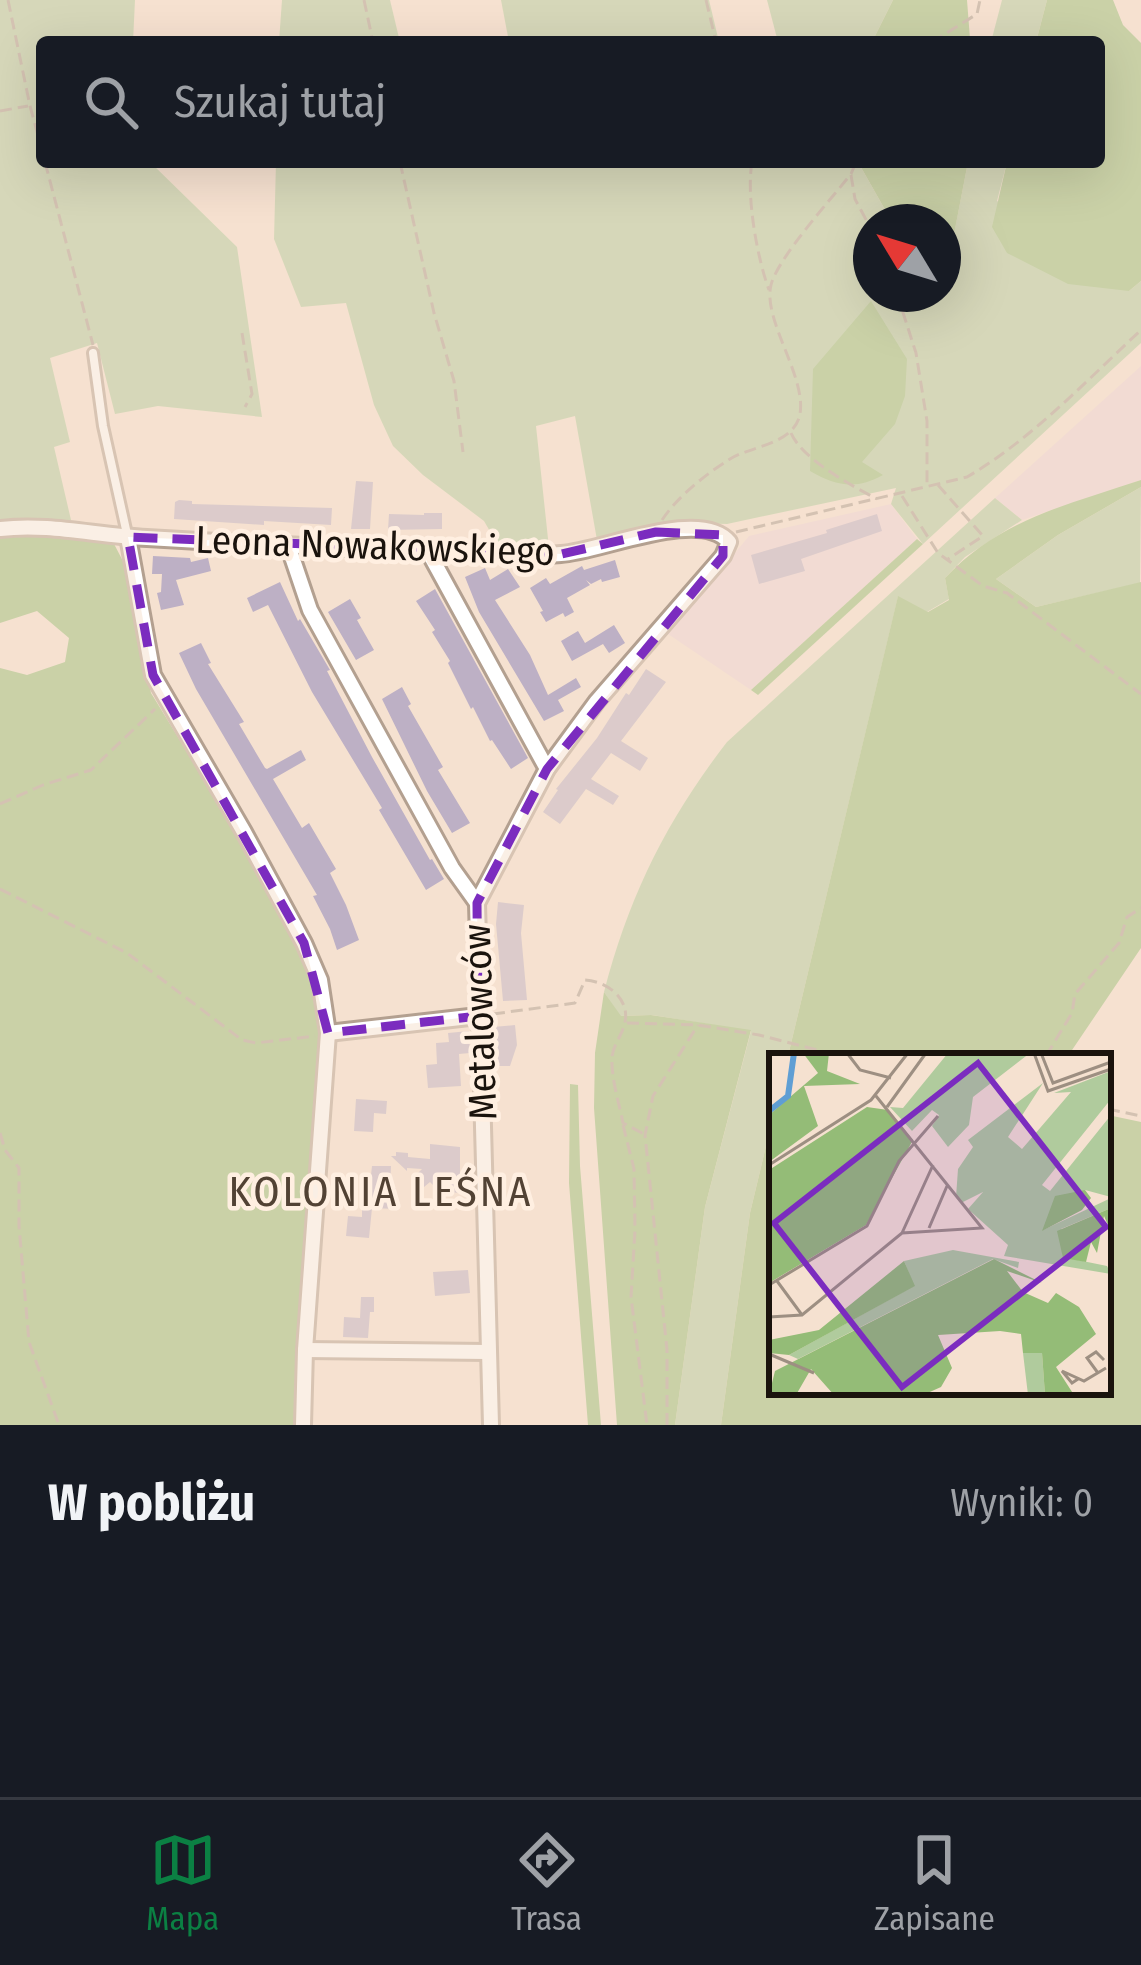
<!DOCTYPE html>
<html lang="pl">
<head>
<meta charset="utf-8">
<style>
  :root { --surface:#171b24; --page:#20242c; --text:#f1f3f6; --muted:#9ea1a6; --line:#363941; --accent:#0b8043 }
  body { margin:0; font-family:"Fira Sans Condensed",sans-serif; background:var(--page); color:var(--text) }
  .compass { position:absolute; left:853px; top:204px; width:108px; height:108px; border-radius:50%; background:var(--surface); box-shadow:0 12px 48px #0002; rotate:308deg }
  .list { margin:0; padding:0; list-style:none }
  h2 { display:flex; justify-content:space-between; align-items:center; height:156px; margin:0; padding:0 48px; font-size:51px }
  h2 small { font-size:39px; font-weight:400; color:var(--muted) }
  .icon { flex:none; width:66px; height:66px; fill:none; stroke:currentColor; stroke-width:2; stroke-linecap:round; stroke-linejoin:round }
  .map { position:relative; flex:none; width:1141px; height:1425px; overflow:hidden }
  .search { position:absolute; background:var(--surface); box-shadow:0 12px 48px #0002; left:36px; right:36px; top:36px; height:132px; display:flex; align-items:center; gap:30px; box-sizing:border-box; padding:0 42px; border-radius:12px; color:var(--muted); font-size:45px }
  .sheet { height:372px; background:var(--surface) }
  nav { display:flex; justify-content:space-around; align-items:center; box-sizing:border-box; height:168px; border-top:3px solid var(--line); background:var(--surface); font-size:33px; color:var(--muted) }
  nav a { display:grid; justify-items:center; gap:6px }
  nav .on { color:var(--accent) }
  .map>svg:first-child { display:block }
  .industrial { fill:#eed3d7 }
  .green { fill:#b0cb9d }
  .forest { fill:#94bc77 }
  .building { fill:#bdb0c5 }
  .lines { fill:none; stroke-linecap:round; stroke-linejoin:round }
  .lane-casing { stroke:#b3a090; stroke-width:14 }
  .street-casing { stroke:#b3a090; stroke-width:20 }
  .path { stroke:#ac9c8f; stroke-width:3; stroke-dasharray:12 6; stroke-linecap:butt }
  .lane { stroke:#fff; stroke-width:8 }
  .street { stroke:#fff; stroke-width:14 }
  .marked { fill:none; stroke:#7b2cbf; stroke-width:9; stroke-dasharray:24 15; stroke-linejoin:round }
  .labels { text-anchor:middle; dominant-baseline:central; stroke-width:9; stroke-linejoin:round; paint-order:stroke }
  .street-label { font-size:39px; fill:#1a130d; stroke:#ffefe1 }
  .neighbourhood-label { font-size:42px; letter-spacing:3px; fill:#524234; stroke:#ffefe1 }
  .inset-river { fill:none; stroke:#5f9ed4; stroke-width:6 }
  .inset-road { fill:none; stroke:#9d8f82; stroke-width:3 }
  .view { fill:#7b2cbf; fill-opacity:0.15; stroke:#7b2cbf; stroke-width:6 }
  .inset-edge { fill:none; stroke:#1a130d; stroke-width:6 }
</style>
</head>
<body>
<div class="map">
<svg width="1141" height="1425" viewBox="0 0 1141 1425">
  <rect width="100%" height="100%" fill="#f5e1d0"/>
  <!-- industrial -->
  <g class="industrial">
    <polygon points="1141,366 1141,480 1022,520 995,498"/>
    <polygon points="891,504 917,539 751,690 668,634 749,536"/>
  </g>
  <!-- green -->
  <g class="green">
    <polygon points="0,0 135,0 133,42 42,42 42,162 150,162 237,247 262,417 158,406 115,414 97,343 50,358 70,442 54,447 71,520 0,520"/>
    <polygon points="282,0 390,0 400,42 279,42"/>
    <polygon points="501,0 709,0 719,42 509,42"/>
    <polygon points="767,0 893,0 872,42 778,42"/>
    <polygon points="1002,0 1047,0 1036,42 991,42"/>
    <polygon points="276,162 858,162 892,222 871,222 871,294 942,295 968,162 1007,162 997,201 1129,291 1141,281 1141,343 923,544 891,504 896,488 727,524 692,523 661,527 597,540 575,416 536,426 549,548 504,547 495,540 484,521 423,475 393,446 374,405 346,303 301,307 274,239"/>
    <polygon points="1141,487 1140,583 1036,607 996,579 1058,535"/>
    <path d="M 995,498 L 1022,520 L 965,557 L 945,578 L 949,599 L 927,612 L 898,597 L 788,1056 L 772,1056 L 772,1121 L 750,1213 L 721,1425 L 675,1425 L 705,1207 L 751,1031 L 652,1015 L 620,1016 L 604,992 C 629,896 666,821 727,742 Z"/>
  </g>
  <!-- forest -->
  <g class="forest">
    <polygon points="893,0 967,0 970,39 976,42 872,42"/>
    <polygon points="1047,0 1113,0 1123,25 1141,43 1141,281 1129,291 1068,284 1007,253 992,227 1007,162 1099,162 1099,42 1036,42"/>
    <polygon points="858,162 968,162 943,291 943,222 892,222"/>
    <path d="M 871,301 L 907,359 L 905,396 L 895,424 L 862,462 L 883,475 C 856,490 836,486 810,471 L 813,369 Z"/>
    <path d="M 1141,480 L 1141,487 L 1058,535 L 996,579 L 1036,607 L 1141,582 L 1141,948 L 1068,1056 L 788,1056 L 898,596 L 928,612 L 949,600 L 945,578 C 1000,519 1067,505 1141,480 Z"/>
    <polygon points="18,534 113,542 125,565 151,693 241,840 311,974 321,1035 298,1425 0,1425 0,668 27,675 65,662 69,638 37,611 0,623 0,537"/>
    <polygon points="917,539 923,544 758,695 751,690"/>
    <polygon points="604,992 621,1016 651,1015 751,1030 705,1207 675,1425 617,1425 594,1108 595,1053"/>
    <polygon points="570,1084 578,1085 580,1166 601,1425 588,1425 569,1183"/>
    <polygon points="1108,1115 1141,1122 1141,1425 721,1425 750,1213 772,1121 772,1392 1108,1392"/>
  </g>
  <!-- building -->
  <g class="building">
    <polygon points="356,481 373,482 370,529 351,529"/>
    <polygon points="179,500 192,501 192,504 332,508 331,525 264,521 264,525 174,519 175,502"/>
    <polygon points="424,513 442,513 442,529 388,530 389,514 424,515"/>
    <polygon points="877,514 882,531 801,559 805,571 759,584 751,555 827,533 826,530"/>
    <polygon points="153,556 190,558 191,562 208,558 211,571 176,580 184,605 161,610 157,593 161,592 162,574 152,574"/>
    <polygon points="615,560 620,577 602,582 601,579 591,584 586,580 590,585 567,598 574,612 565,617 563,613 546,622 540,612 543,611 530,588 546,578 550,584 582,566 584,570"/>
    <polygon points="485,568 490,580 508,569 520,587 495,600 530,655 548,695 576,678 581,687 558,700 564,711 544,721 479,612 465,577"/>
    <polygon points="280,582 298,621 300,619 330,670 327,671 372,757 430,860 432,859 444,879 426,890 379,810 382,808 312,692 268,605 253,612 247,598"/>
    <polygon points="435,589 528,758 511,769 492,740 490,741 473,707 471,709 448,663 450,661 432,632 435,630 416,601"/>
    <polygon points="350,599 361,618 357,620 374,650 356,660 328,612"/>
    <polygon points="614,625 625,643 609,653 603,644 572,661 561,641 578,631 585,643"/>
    <polygon points="201,643 211,663 208,664 244,722 239,724 265,768 267,769 301,750 306,760 273,779 302,828 309,823 336,869 330,873 346,905 359,940 337,950 330,929 313,896 317,895 196,689 179,653"/>
    <polygon points="646,669 666,682 621,741 648,758 640,771 611,753 591,779 619,796 613,805 586,789 560,824 543,812 558,790 556,789 597,738 626,693 629,695"/>
    <polygon points="402,687 411,704 408,706 443,767 438,770 470,823 452,833 427,791 382,699"/>
    <polygon points="498,902 524,905 521,933 527,1000 503,1001 496,924"/>
    <polygon points="515,1025 517,1045 510,1066 495,1066 493,1027"/>
    <polygon points="469,1031 470,1053 459,1054 461,1086 428,1088 426,1065 437,1064 436,1043 449,1042 448,1033"/>
    <polygon points="356,1099 387,1101 386,1114 374,1113 373,1132 354,1131"/>
    <polygon points="430,1144 460,1147 460,1193 439,1191 430,1182 424,1187 414,1177 422,1169 407,1168 407,1171 391,1156 396,1156 396,1152 408,1153 408,1157 430,1159"/>
    <polygon points="372,1166 391,1166 390,1188 396,1188 396,1209 372,1208 369,1238 346,1236 348,1216 362,1217 362,1201 368,1202"/>
    <polygon points="468,1270 470,1293 435,1296 433,1272"/>
    <polygon points="361,1297 374,1297 374,1312 370,1312 368,1338 343,1337 344,1317 360,1318"/>
  </g>
  <g class="lines">
    <defs>
      <polyline id="lane" points="93,353 103,426 127,534"/>
      <g id="street">
        <path d="M 0,529 C 50,523 97,536 147,538 C 263,545 380,550 496,553 C 517,553 539,556 561,554 C 600,552 700,507 729,542 L 723,556 L 597,701 L 547,769 L 477,903 L 491,1425"/>
        <polyline points="128,537 153,675 244,832 304,943 320,980 328,1033 305,1350 303,1425"/>
        <polyline points="288,545 310,610 452,868 477,903"/>
        <polyline points="429,553 547,769"/>
        <polyline points="328,1033 478,1016"/>
        <polyline points="305,1350 488,1352"/>
      </g>
    </defs>
    <!-- lane casing -->
    <use href="#lane" class="lane-casing"/>
    <!-- street casing -->
    <use href="#street" class="street-casing"/>
    <!-- path -->
    <g class="path">
      <polyline points="8,0 30,106 42,150"/>
      <polyline points="364,0 373,42"/>
      <polyline points="706,0 716,42"/>
      <polyline points="932,42 977,14 980,0"/>
      <polyline points="0,111 28,106"/>
      <polyline points="45,162 93,345"/>
      <polyline points="400,162 434,313 454,381 463,452"/>
      <path d="M 752,162 C 746,196 757,257 769,290"/>
      <polyline points="851,175 855,199 871,229"/>
      <polyline points="897,294 916,353 927,421 927,486"/>
      <polyline points="242,333 252,394 245,407"/>
      <path d="M 791,433 C 802,459 852,486 877,499"/>
      <polyline points="938,485 983,536 948,559"/>
      <polyline points="902,496 938,553 983,586 1007,593 1141,694"/>
      <path d="M 662,520 C 678,496 706,474 730,459 C 751,446 790,445 799,418 C 810,381 762,321 771,285 C 777,259 832,198 851,174 L 856,162"/>
      <path d="M 736,532 L 967,477 C 1032,439 1086,381 1141,330"/>
      <polyline points="0,804 43,785 91,770 155,709"/>
      <polyline points="0,889 127,953 242,1040 256,1043 315,1036"/>
      <path d="M 493,1014 L 575,1003 L 585,980 C 606,981 630,998 625,1022 C 623,1034 613,1045 612,1057 C 611,1078 619,1103 623,1123 L 644,1134"/>
      <polyline points="627,1023 698,1025 759,1035 841,1056"/>
      <polyline points="1046,1056 1072,1013 1075,994 1119,943 1127,917 1141,908"/>
      <polyline points="1108,1109 1141,1116"/>
      <polyline points="623,1125 634,1169 635,1230 631,1297 647,1425"/>
      <polyline points="0,1133 5,1150 19,1168 19,1226 29,1342 59,1425"/>
      <polyline points="667,1425 667,1350 645,1135 653,1096 698,1025"/>
    </g>
    <!-- lane -->
    <use href="#lane" class="lane"/>
    <!-- street -->
    <use href="#street" class="street"/>
  </g>
  <!-- marked area -->
  <path d="M0 0H1141V1425H0ZM 656,532 L 723,535 L 723,556 L 547,769 L 477,903 L 478,1016 L 328,1033 L 304,943 L 153,675 L 128,537 L 562,554 Z" fill="#f5e1d0" fill-opacity=".55" fill-rule="evenodd"/>
  <path class="marked" d="M 656,532 L 723,535 L 723,556 L 547,769 L 477,903 L 478,1016 L 328,1033 L 304,943 L 153,675 L 128,537 L 562,554 Z"/>
  <g class="labels">
    <!-- street labels -->
    <g class="street-label">
      <text transform="translate(375 546) rotate(2)">Leona Nowakowskiego</text>
      <text transform="translate(480 1022) rotate(-92)">Metalowców</text>
    </g>
    <!-- neighbourhood labels -->
    <g class="neighbourhood-label">
      <text x="381" y="1192">KOLONIA LEŚNA</text>
    </g>
  </g>
  <!-- overview -->
  <g transform="translate(769 1053)">
    <rect width="342" height="342" fill="#f5e1d0"/>
    <path d="M 179,0 L 261,0 L 204,44 L 200,72 L 179,94 L 163,73 L 170,62 L 163,57 L 143,78 L 121,54 L 134,55 ZM 342,18 L 342,46 L 273,132 L 281,138 L 342,62 L 342,144 L 316,137 L 274,177 L 342,145 L 342,155 L 292,176 L 294,204 L 338,213 L 342,221 L 235,203 L 239,192 L 199,156 L 214,139 L 192,150 L 187,144 L 189,116 L 204,94 L 199,87 L 274,30 L 239,84 L 253,96 L 302,39 L 285,40 ZM 184,197 L 250,209 L 249,215 L 224,206 L 29,306 L 20,302 L 145,233 L 135,208 ZM 254,300 L 273,300 L 276,342 L 259,342 Z" fill="#b0cb9d"/>
    <path d="M 34,0 L 60,0 L 58,18 L 91,31 L 35,33 L 49,73 L 0,109 L 0,62 L 49,20 ZM 98,54 L 119,57 L 144,87 L 97,172 L 0,230 L 0,117 ZM 316,137 L 322,145 L 313,157 L 273,178 L 286,143 ZM 342,155 L 342,179 L 335,163 L 328,200 L 322,189 L 317,209 L 294,205 L 288,178 ZM 225,206 L 273,230 L 238,218 L 254,239 L 279,250 L 287,240 L 310,254 L 327,281 L 287,314 L 305,342 L 276,342 L 273,300 L 254,300 L 252,281 L 231,278 L 169,282 L 183,315 L 172,334 L 154,342 L 65,342 L 42,316 L 27,342 L 0,342 L 6,318 ZM 135,208 L 146,233 L 20,302 L 0,300 L 0,287 L 50,277 Z" fill="#94bc77"/>
    <path class="inset-river" d="M 0,58 L 19,43 L 25,0"/>
    <path class="inset-road" d="M 78,0 L 91,17 L 122,25M 265,0 L 279,38 L 342,16M 272,0 L 284,30 L 342,9M 118,54 L 157,0M 0,112 L 102,47 L 139,0M 160,175 L 178,133M 133,180 L 164,112M 8,228 L 33,262M 0,232 L 98,173 L 130,108 L 169,63M 0,264 L 33,262 L 133,180 L 213,175 L 107,43M 0,301 L 45,320M 329,320 L 318,305 L 327,299 L 335,307M 309,326 L 303,330 L 293,318 L 315,328 L 337,315"/>
    <path class="view" d="M 209,10 L 337,174 L 133,334 L 5,170 Z"/>
    <rect width="342" height="342" class="inset-edge"/>
  </g>
</svg>
<svg class="compass" viewBox="-18 -18 36 36"><path d="M0-13l5 13h-10z" fill="#e53935"/><path d="M0 13l5-13h-10z" fill="#9ea1a6"/></svg>
<div class="search"><svg class="icon" aria-label="search" viewBox="0 0 24 24"><circle cx="10" cy="10" r="6"/><path d="M15 15l6 6"/></svg>Szukaj tutaj</div>
</div>
<section class="sheet">
<h2>W pobliżu<small>Wyniki: 0</small></h2>
<ul class="list">
</ul>
</section>
<nav>
<a class="on"><svg class="icon" aria-label="map" viewBox="0 0 24 24"><path d="M3 6l6-2 6 2 6-2v14l-6 2-6-2-6 2zM9 4v14M15 6v14"/></svg>Mapa</a>
<a><svg class="icon" aria-label="directions" viewBox="0 0 24 24"><path d="M12 3l9 9-9 9-9-9zM9 14v-3h6M13 9l2 2-2 2"/></svg>Trasa</a>
<a><svg class="icon" aria-label="saved" viewBox="0 0 24 24"><path d="M7 4h10v16l-5-4-5 4z"/></svg>Zapisane</a>
</nav>
</body>
</html>
